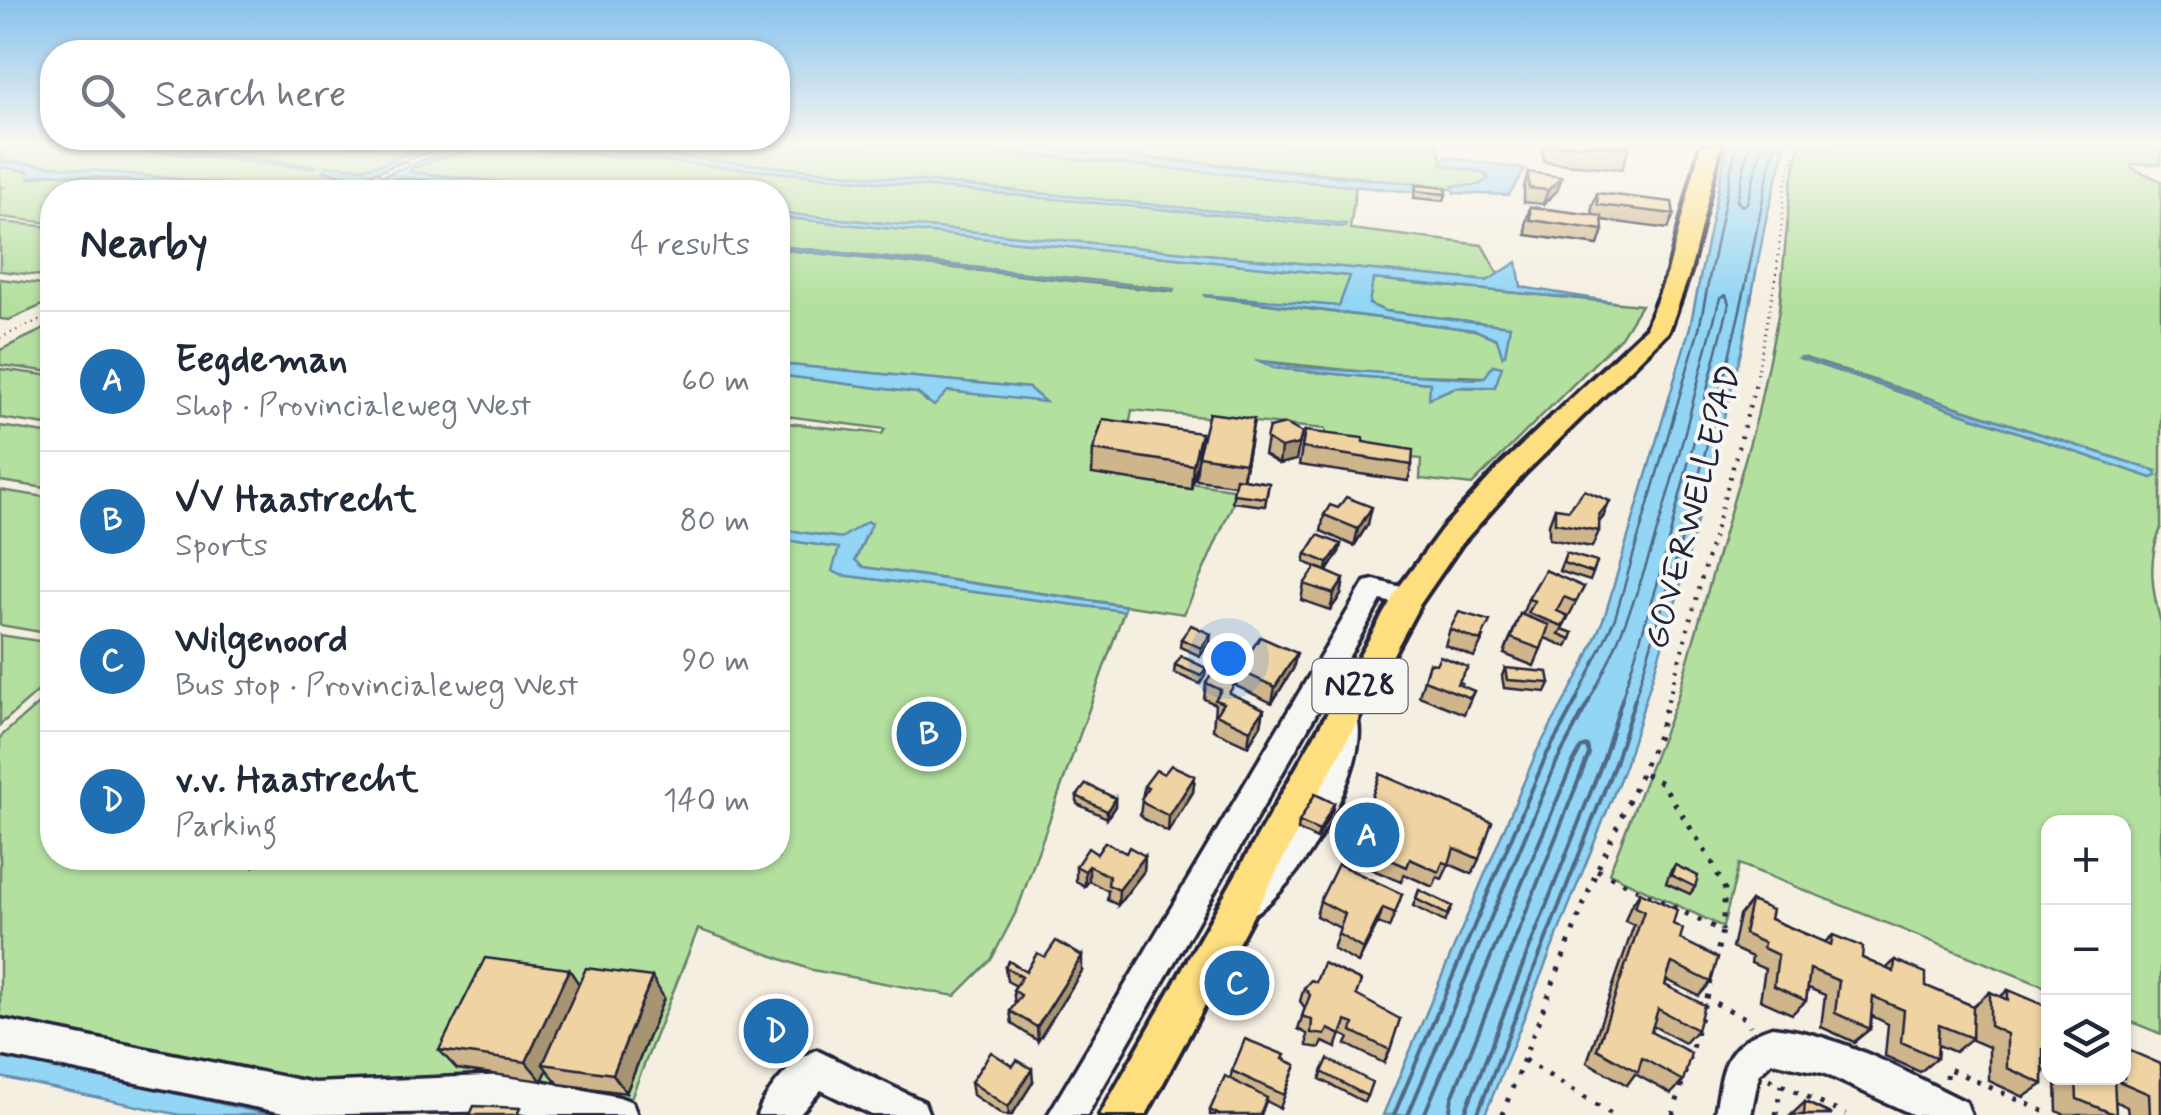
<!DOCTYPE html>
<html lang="en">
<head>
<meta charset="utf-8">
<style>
  :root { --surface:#fff; --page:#f2f2f3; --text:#1f2937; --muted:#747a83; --line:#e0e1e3; --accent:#1f6fb2 }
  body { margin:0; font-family:Mynerve,sans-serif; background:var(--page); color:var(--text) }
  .controls { position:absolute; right:30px; bottom:30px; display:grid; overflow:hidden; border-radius:20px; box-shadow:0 2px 8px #0004 }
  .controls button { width:90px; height:90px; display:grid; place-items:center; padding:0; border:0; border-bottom:2px solid var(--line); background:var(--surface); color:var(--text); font:50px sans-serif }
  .you { position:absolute; left:1228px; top:658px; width:35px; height:35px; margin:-25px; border:8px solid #fff; border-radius:50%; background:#1a73e8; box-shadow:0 0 0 15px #1a73e833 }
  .badge { display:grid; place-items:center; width:65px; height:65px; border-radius:50%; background:var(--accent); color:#fff; font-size:32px; font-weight:700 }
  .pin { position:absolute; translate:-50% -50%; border:5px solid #fff; box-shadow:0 2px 10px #0006 }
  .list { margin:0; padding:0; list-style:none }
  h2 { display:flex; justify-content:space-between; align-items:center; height:130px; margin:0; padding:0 40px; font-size:42px }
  h2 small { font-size:32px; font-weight:400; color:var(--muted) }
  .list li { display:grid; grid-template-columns:65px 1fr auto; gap:30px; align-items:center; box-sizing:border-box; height:140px; padding:0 40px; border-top:2px solid var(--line) }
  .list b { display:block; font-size:38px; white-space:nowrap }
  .list p { margin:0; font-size:32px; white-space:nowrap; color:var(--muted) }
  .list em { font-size:32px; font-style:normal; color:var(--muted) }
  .icon { flex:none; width:55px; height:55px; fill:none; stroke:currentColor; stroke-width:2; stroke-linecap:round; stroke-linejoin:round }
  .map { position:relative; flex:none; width:2161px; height:1115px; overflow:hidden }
  .search { position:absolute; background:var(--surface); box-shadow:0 2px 8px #0004; left:40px; top:40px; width:750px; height:110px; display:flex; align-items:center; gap:25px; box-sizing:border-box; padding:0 35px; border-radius:40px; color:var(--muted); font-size:38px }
  .panel { position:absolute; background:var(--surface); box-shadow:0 2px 8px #0004; left:40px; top:180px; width:750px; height:690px; border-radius:40px }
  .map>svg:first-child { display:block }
  .green { fill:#b3e09f; stroke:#6a816d; stroke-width:2.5; fill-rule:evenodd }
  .water { fill:#93d5f5; stroke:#668dab; stroke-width:2.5 }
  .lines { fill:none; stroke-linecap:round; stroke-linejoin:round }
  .shore-far1 { stroke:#4f6a85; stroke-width:2.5 }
  .shore { stroke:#4f6a85; stroke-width:4 }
  .minor-casing { stroke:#22223b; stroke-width:7 }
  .major-casing { stroke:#22223b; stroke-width:8 }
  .path-far2 { stroke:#22223b; stroke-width:2.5; stroke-dasharray:1 5; stroke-linecap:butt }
  .path-far1 { stroke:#22223b; stroke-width:4; stroke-dasharray:2.5 8; stroke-linecap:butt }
  .path { stroke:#22223b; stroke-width:5; stroke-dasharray:4 10; stroke-linecap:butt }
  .minor { fill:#f6f6f2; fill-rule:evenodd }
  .major { fill:#fedf80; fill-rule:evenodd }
  .wall { fill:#ceb58c; stroke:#22223b; stroke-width:2.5 }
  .shaded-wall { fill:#a79472; stroke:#22223b; stroke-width:2.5 }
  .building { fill:#efd3a3; stroke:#22223b; stroke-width:2.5 }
  .labels { text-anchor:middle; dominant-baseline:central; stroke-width:8; stroke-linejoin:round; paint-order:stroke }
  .shield { fill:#f6f6f2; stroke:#626272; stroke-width:2.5 }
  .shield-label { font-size:32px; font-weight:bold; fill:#22223b }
  .street-label { font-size:35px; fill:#22223b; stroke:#f6f6f2 }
</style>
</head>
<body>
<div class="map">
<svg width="2161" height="1115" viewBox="0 0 2161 1115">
  <rect width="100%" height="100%" fill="#f5efe2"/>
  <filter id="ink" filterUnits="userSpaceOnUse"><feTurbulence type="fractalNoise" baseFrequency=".01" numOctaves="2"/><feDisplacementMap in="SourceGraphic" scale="20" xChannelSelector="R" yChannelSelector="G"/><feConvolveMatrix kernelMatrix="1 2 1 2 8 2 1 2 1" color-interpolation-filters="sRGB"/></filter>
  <g filter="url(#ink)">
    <!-- green -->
    <g class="green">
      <polygon points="0,145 93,145 317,166 134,145 427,145 382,164 364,168 327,166 324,171 349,175 303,192 0,161"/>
      <polygon points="482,145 644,157 1345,227 561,145 924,145 1356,185 1350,229 1482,245 1499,275 1487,281 778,213 778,192 590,192 410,173 412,168"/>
      <polygon points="1001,145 1437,145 1444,165 1483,172 1489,179 1478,185 1443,190 1351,176"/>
      <path d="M 1800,145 L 2161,145 L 2161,164 L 2132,164 L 2132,168 L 2161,181 L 2161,528 C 2147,559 2152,591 2161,623 L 2161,1034 L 2124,1019 L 2124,822 L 2048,822 L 2048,988 L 1739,864 L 1723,927 L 1609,873 L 1677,699 L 1757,417 L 1779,311 L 1791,184 ZM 1802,357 L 2156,471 L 2152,478 L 1799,358 Z"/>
      <polygon points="0,167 29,171 32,178 53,173 240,192 52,192 52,223 0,217 0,189 3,187 0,187"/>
      <polygon points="402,178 546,192 355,192 381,180"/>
      <path d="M 778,217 L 1351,276 L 1339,307 L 1204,296 L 1475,330 L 1497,339 L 1502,355 L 1509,326 L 1385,311 L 1368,304 L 1373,279 L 1641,305 L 1621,337 L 1472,485 L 1420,479 L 1421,459 L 1326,447 L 1325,429 L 1132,410 L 1127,437 L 1190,483 L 1239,490 L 1184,614 L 863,567 L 855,561 L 871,524 L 841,538 L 778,529 L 778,422 L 882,434 L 885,429 L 778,415 L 778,375 L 918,393 L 927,402 L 948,391 L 1044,401 L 1028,388 L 778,364 L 778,249 L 1173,292 L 1174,289 L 778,246 ZM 1261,361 L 1385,374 L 1485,377 L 1484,388 L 1456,387 L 1431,397 L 1431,383 L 1275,368 Z"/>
      <polygon points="0,222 52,227 52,277 0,271"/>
      <polygon points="0,279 52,285 52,301 9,320 0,319"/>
      <polygon points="46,328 52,328 52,372 0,365 0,350"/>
      <polygon points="0,369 52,376 52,426 0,418"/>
      <polygon points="0,426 52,434 52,489 0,481"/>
      <polygon points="0,490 52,498 52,634 0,625"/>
      <polygon points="778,539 839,548 841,575 1124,611 1018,908 991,960 955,996 812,970 698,929 631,1098 555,1088 321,1092 0,1024 0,737 52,692 52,858 248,858 246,861 253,867 261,858 778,858"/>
      <polygon points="0,635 52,643 52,679 0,725"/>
    </g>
    <!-- water -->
    <g class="water">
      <polygon points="93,145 134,145 317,167 307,168"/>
      <polygon points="427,145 446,145 324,192 240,192 53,173 29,178 28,171 0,167 0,161 303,192 348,176 323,171 327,166 364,168 382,164"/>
      <path d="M 462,145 L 482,145 L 412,168 L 410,172 L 590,192 L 546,192 L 402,178 C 379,180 362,193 340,192 Z"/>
      <polygon points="496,145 561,145 1346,224 1345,227"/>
      <polygon points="924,145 1001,145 1441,186 1445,195"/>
      <polygon points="1727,145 1786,145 1766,219 1742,348 1679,591 1625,766 1485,1115 1383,1115 1537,751 1583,667 1605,615 1690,327"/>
      <polygon points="1446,157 1525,169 1509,195 1454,193 1453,186 1478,185 1489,179 1483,172 1445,166 1441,163"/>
      <polygon points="778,213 1487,281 1517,262 1521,287 1614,302 1373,279 1369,304 1385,311 1510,326 1505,355 1502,355 1497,339 1475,330 1203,295 1339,306 1350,276 778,217"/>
      <polygon points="778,246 1175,290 778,249"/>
      <polygon points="1798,357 2156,471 2157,476 2152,478"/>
      <polygon points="1255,360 1293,367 1476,379 1485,377 1493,365 1502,367 1495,387 1456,387 1429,398 1430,383 1274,368"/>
      <polygon points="778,364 1029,388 1045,402 948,391 934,406 917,393 778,375"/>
      <polygon points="868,521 871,524 855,560 863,567 1125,606 1124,611 841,575 832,571 839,548 778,539 778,529 841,538"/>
      <polygon points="0,1053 270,1115 180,1115 0,1077"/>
    </g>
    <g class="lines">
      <!-- shore-far1 -->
      <g class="shore-far1">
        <polyline points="1749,145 1737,201 1742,206 1747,203 1762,145"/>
        <polyline points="1576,701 1615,618 1699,329 1736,145"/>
        <path d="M 1589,701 C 1655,577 1683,433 1720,298 L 1726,295 L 1729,304 L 1657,585 L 1621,701"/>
        <path d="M 1634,701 C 1674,572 1710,441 1740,310 C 1753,255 1761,200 1775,145"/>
      </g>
      <!-- shore -->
      <g class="shore">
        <polyline points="1394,1115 1546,756 1577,699"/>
        <polyline points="1408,1115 1557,761 1590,699"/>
        <polyline points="1424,1115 1571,767 1581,748 1587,746 1589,754 1452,1098 1449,1115"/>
        <polyline points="1464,1115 1604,758 1622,699"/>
        <polyline points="1477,1115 1615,763 1635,699"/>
      </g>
      <defs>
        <g id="minor">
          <polygon points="1374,580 1417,591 1421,598 1417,605 1408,607 1381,600 1087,1115 1048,1115 1365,582"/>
          <path d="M 1345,710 L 1355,713 C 1378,757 1293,899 1249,916 L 1238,911 L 1233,901 C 1241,882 1261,868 1274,852 C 1308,813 1322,771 1331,721 L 1335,713 Z"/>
          <polygon points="0,1019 314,1083 510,1075 619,1097 632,1102 637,1115 529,1115 510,1111 293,1115 0,1055"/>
          <path d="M 1772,1027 C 1842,1034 1904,1072 1966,1102 L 1971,1115 L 1914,1115 L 1823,1073 L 1772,1062 L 1759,1074 L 1751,1115 L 1715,1115 C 1723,1068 1723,1043 1772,1027 Z"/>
          <path d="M 816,1050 L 924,1102 L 929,1115 L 872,1115 L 821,1090 L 799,1115 L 757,1115 C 766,1091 792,1060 816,1050 Z"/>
        </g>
        <polygon id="major" points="1701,145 1721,145 1690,272 1669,331 1523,475 1462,543 1420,604 1146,1115 1100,1115 1397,590 1442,529 1503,463 1646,328 1668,272"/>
      </defs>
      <!-- minor casing -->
      <use href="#minor" class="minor-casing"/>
      <!-- major casing -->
      <use href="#major" class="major-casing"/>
      <!-- path-far2 -->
      <g class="path-far2">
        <polyline points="328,192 451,145"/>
        <polyline points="0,338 52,314"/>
        <polyline points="1755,386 1777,269 1786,181 1798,145"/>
      </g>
      <!-- path-far1 -->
      <polyline class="path-far1" points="1668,701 1756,383"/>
      <!-- path -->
      <g class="path">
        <polyline points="1645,774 1662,783 1712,862 1725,890 1722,931"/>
        <polyline points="1597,870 1722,931 1715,962"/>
        <polyline points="1711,981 1707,999 1747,1019 1750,1026"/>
        <polyline points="1524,1060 1613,1115"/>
        <polyline points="1946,1078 1947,1068 2052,1115"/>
        <polyline points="1769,1079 1846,1115"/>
        <polyline points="1502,1115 1597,870 1658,736 1668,699"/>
        <polyline points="1673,1115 1706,999"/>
        <polyline points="1776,1115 1781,1085"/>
      </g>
      <!-- minor -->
      <use href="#minor" class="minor"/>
      <!-- major -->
      <use href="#major" class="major"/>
    </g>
    <!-- wall -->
    <g class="wall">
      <polygon points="1541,145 1629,145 1629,148 1622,169 1544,162"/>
      <polygon points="1528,172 1557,191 1543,204 1524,202 1524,187"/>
      <polygon points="1416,185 1446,194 1444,201 1414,198"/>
      <polygon points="1597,193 1674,214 1668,229 1602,220 1603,230 1598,245 1526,235 1526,222 1530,207 1593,215 1592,207"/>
      <polygon points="1269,428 1296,460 1279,464 1264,455"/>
      <polygon points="1305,431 1363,442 1412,465 1408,481 1299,465"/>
      <polygon points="1201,433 1199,454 1250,443 1243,479 1269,483 1265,506 1232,502 1235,485 1196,480 1198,458 1191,489 1092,474 1093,450"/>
      <polygon points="1555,508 1603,517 1599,522 1599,531 1592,547 1549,539 1549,524"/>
      <polygon points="1324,515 1368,524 1354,546 1321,531"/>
      <polygon points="1341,544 1339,552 1327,571 1304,562 1306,554"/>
      <polygon points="1566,553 1593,573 1590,581 1559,571"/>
      <polygon points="1344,579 1341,595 1330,610 1301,600 1304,584"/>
      <polygon points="1584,587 1562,629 1573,633 1567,647 1545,638 1534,666 1504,654 1520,614 1522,615 1528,599"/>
      <polygon points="1450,629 1484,637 1474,657 1445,645"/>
      <polygon points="1181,639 1210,642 1200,656 1180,647"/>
      <polygon points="1429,663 1462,683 1461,686 1474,691 1464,714 1419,696"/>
      <polygon points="1175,665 1206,668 1205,676 1200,684 1174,673"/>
      <polygon points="1505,668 1550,683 1546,692 1504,688 1502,676"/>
      <polygon points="1293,669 1272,703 1236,686 1238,670"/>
      <polygon points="1206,683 1264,709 1261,725 1248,746 1213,730 1215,704 1204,699"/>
      <polygon points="1164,774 1195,776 1193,792 1168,832 1144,819 1140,815 1144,786"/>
      <polygon points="1380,774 1479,859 1472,874 1449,864 1442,879 1437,877 1433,887 1404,874 1401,882 1350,860"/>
      <polygon points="1077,796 1115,798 1115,806 1107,818 1077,804"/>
      <polygon points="1334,803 1332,811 1317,839 1298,830 1299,822"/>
      <polygon points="1126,853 1145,856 1144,871 1118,905 1107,900 1108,891 1089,881 1085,886 1076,881 1076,866 1097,854"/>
      <polygon points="1675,865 1695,887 1690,894 1666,883 1670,872"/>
      <polygon points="1419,890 1452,906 1445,922 1413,906"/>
      <polygon points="1640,892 1673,924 1680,939 1711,982 1699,996 1667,980 1665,985 1697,1030 1685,1043 1653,1026 1651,1032 1683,1081 1671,1094 1635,1074 1627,1085 1587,1062 1634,925 1625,921 1630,907"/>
      <polygon points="1402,894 1389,928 1378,923 1358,963 1333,949 1340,928 1316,916 1320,901"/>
      <polygon points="1751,901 1770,919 1825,942 1833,935 1862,958 1886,969 1895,960 1926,986 1973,1006 1990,992 2000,997 2008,990 2048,1007 2048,1072 2043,1070 2043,1084 2024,1097 1989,1081 1989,1047 1972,1040 1972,1031 1972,1038 1955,1052 1938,1045 1937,1058 1920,1072 1885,1056 1888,1024 1872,1016 1870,1029 1854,1042 1821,1027 1825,995 1811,989 1808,988 1806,1001 1792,1014 1760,1000 1765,969 1751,963 1752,957 1732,948 1739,916"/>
      <polygon points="1045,957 1082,971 1038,1041 1012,1024 1010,1011 1015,1004 1013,990 1016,986 1007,981 1005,967 1026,972"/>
      <polygon points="579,984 664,998 626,1093 559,1084 547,1070 542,1081 457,1069 439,1050"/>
      <polygon points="1304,988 1356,995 1390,1050 1384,1063 1346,1044 1349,1038 1341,1034 1336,1048 1323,1042 1320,1048 1307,1046 1307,1034 1298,1029 1305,1008 1300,1001"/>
      <polygon points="2128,1050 2161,1115 2128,1115 2127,1107 2115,1101 2116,1115 2065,1115 2057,1111 2056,1078 2124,1078"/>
      <polygon points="1284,1059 1296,1065 1280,1108 1266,1101 1261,1115 1210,1115 1210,1110 1230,1079 1232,1071"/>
      <polygon points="1328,1059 1367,1096 1364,1102 1320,1079"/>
      <polygon points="971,1082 1033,1082 1012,1115 1003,1115 973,1095"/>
      <polygon points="1805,1102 1832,1115 1791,1115"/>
    </g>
    <!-- shaded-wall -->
    <g class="shaded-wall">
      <polygon points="1562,177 1557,191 1543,204 1548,190"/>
      <polygon points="1254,419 1250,443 1242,486 1245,463"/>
      <polygon points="1201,433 1199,456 1191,489 1193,465"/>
      <polygon points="1302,433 1296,460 1279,464 1281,448"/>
      <polygon points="1610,501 1603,517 1592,531 1599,515"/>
      <polygon points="1372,507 1368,524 1354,546 1358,529"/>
      <polygon points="1341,544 1339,552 1327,571 1328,563"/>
      <polygon points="1344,579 1341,595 1330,610 1334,594"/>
      <polygon points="1211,634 1210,642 1200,656 1201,648"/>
      <polygon points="1297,653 1293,669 1272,703 1275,687"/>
      <polygon points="1264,709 1261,725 1248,746 1250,730"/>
      <polygon points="1195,776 1193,792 1168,832 1169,816"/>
      <polygon points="1115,798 1115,806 1107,818 1107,811"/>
      <polygon points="1334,803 1332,811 1317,839 1319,831"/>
      <polygon points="1145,856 1144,871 1118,905 1119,890"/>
      <polygon points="1089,866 1089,881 1085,886 1085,871"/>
      <polygon points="1383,908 1378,923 1358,963 1363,949"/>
      <polygon points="1082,956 1082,971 1038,1041 1037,1027"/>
      <polygon points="569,969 583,990 543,1064 547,1070 542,1081 526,1062"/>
      <polygon points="652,977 664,998 626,1093 613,1074"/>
      <polygon points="1032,1069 1033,1082 1012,1115 1009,1115 1008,1107"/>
    </g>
    <!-- building -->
    <g class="building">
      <polygon points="1598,145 1629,145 1629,148"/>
      <polygon points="1528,172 1562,177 1548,190 1529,188"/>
      <polygon points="1416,185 1446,188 1446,194 1416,191"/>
      <polygon points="1597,193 1672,202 1674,214 1598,205"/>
      <polygon points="1530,207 1602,216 1603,230 1530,220"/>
      <polygon points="1209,413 1254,419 1245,463 1198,456"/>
      <polygon points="1103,419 1201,433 1193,465 1093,450"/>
      <polygon points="1286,424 1302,433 1299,444 1281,448 1266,439 1269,428"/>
      <polygon points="1305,431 1363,438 1363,442 1413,450 1412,465 1302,448"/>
      <polygon points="1236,478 1269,483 1266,498 1233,494"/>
      <polygon points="1584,490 1610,501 1599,515 1599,531 1555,523 1555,508 1569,510"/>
      <polygon points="1346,497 1372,507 1358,529 1324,515 1330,505 1338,508"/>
      <polygon points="1318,535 1341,544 1328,563 1306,554"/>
      <polygon points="1566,553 1597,562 1593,573 1563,563"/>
      <polygon points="1316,567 1344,579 1334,594 1304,584"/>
      <polygon points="1545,570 1584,587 1576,602 1564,597 1557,611 1568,616 1562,626 1528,613 1535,601 1528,599"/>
      <polygon points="1459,612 1490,621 1480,641 1450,629"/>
      <polygon points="1520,614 1549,625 1541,649 1511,638"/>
      <polygon points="1191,625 1211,634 1201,648 1181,639"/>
      <polygon points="1562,629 1573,633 1571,639 1559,634"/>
      <polygon points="1260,637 1297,653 1275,687 1238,670"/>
      <polygon points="1181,656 1206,668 1201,676 1175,665"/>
      <polygon points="1440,656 1468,667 1457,684 1474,691 1470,698 1424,680 1429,663 1436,664"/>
      <polygon points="1505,668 1548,672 1550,683 1507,680"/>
      <polygon points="1213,672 1236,682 1229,693 1264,709 1250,730 1216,714 1223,703 1215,700 1221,690 1206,683"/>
      <polygon points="1171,765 1195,776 1169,816 1145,804 1141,799 1148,788 1144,786 1156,770 1164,774"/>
      <polygon points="1380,774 1492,822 1479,859 1454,848 1449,864 1443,862 1439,872 1410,859 1407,867 1355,844"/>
      <polygon points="1086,784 1115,798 1107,811 1077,796"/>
      <polygon points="1315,794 1334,803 1319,831 1299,822"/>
      <polygon points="1105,842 1126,853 1129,847 1145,856 1119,890 1108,885 1109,876 1089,866 1085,871 1076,866 1088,848 1097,854"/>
      <polygon points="1338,864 1402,894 1395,913 1383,908 1363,949 1338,934 1345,914 1320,901"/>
      <polygon points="1675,865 1698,876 1695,887 1671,875"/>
      <polygon points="1419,890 1452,906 1448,915 1416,899"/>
      <polygon points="1640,892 1677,910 1673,924 1683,929 1680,939 1718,958 1711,982 1672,963 1668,974 1665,985 1704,1005 1697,1030 1658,1009 1651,1032 1691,1053 1683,1081 1642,1058 1638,1072 1597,1049 1644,911 1635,907"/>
      <polygon points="1751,901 1772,910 1770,919 1831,945 1833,935 1863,947 1862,958 1894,972 1895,960 1926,973 1926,986 1973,1006 1972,1038 1939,1025 1937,1058 1901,1042 1904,1010 1887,1003 1873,996 1870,1029 1835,1013 1839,981 1825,975 1810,969 1806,1001 1774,986 1778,955 1763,948 1764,943 1744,934"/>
      <polygon points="1056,941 1082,956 1037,1027 1010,1011 1021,995 1013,990 1022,977 1005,967 1009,961 1026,972 1037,953 1045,957"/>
      <polygon points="485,958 569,969 526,1062 439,1050"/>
      <polygon points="1323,963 1361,981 1356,995 1400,1019 1390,1050 1352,1031 1354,1024 1346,1021 1341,1035 1328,1029 1325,1035 1311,1033 1312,1020 1302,1016 1310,995 1304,988 1311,980 1316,982"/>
      <polygon points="586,968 652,977 613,1074 543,1064"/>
      <polygon points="2008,990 2048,1007 2048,1051 2043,1049 2043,1084 2007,1068 2007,1034 1990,1026 1990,992 2008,1000"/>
      <polygon points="2124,1038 2128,1040 2128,1050 2161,1064 2161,1115 2150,1115 2149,1094 2114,1079 2116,1115 2077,1099 2076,1078 2124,1078"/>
      <polygon points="1245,1039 1285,1055 1283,1059 1296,1065 1284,1095 1232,1071"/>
      <polygon points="991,1052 1013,1066 1017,1060 1032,1069 1008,1107 971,1082"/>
      <polygon points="1328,1059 1372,1082 1367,1096 1322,1072"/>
      <polygon points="1225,1076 1267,1098 1260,1115 1220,1115 1210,1110"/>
      <polygon points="1805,1102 1832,1115 1804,1115"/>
      <polygon points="474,1106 520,1108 517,1115 470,1115"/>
    </g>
  </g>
  <!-- sky -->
  <linearGradient id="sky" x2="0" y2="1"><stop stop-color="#86c1ed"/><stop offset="0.48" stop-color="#faf8f2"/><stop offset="1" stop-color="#faf8f2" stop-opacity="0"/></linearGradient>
  <rect width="2161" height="301" fill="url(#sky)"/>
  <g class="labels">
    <!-- shield labels -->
    <rect class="shield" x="1312.5" y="659" width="95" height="54" rx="8"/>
    <g class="shield-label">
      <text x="1360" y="686">N228</text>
    </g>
    <!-- street labels -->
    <g class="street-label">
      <text transform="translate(1694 507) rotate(-75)">GOVERWELLEPAD</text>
    </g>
  </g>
</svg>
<div class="controls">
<button>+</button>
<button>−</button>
<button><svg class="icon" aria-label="layers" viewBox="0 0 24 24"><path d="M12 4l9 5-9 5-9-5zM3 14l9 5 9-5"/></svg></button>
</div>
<div class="you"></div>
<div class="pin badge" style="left:1367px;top:835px">A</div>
<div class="pin badge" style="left:929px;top:734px">B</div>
<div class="pin badge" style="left:1237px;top:983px">C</div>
<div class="pin badge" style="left:776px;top:1031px">D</div>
<div class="search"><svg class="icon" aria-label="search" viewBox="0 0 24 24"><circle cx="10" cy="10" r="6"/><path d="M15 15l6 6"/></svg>Search here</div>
<section class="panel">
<h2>Nearby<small>4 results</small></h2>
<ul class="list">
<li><span class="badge">A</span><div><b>Eegdeman</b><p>Shop · Provincialeweg West</p></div><em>60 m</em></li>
<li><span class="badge">B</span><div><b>VV Haastrecht</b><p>Sports</p></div><em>80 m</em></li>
<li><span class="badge">C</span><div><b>Wilgenoord</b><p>Bus stop · Provincialeweg West</p></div><em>90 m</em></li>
<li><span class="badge">D</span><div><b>v.v. Haastrecht</b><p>Parking</p></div><em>140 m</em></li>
</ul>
</section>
</div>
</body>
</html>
